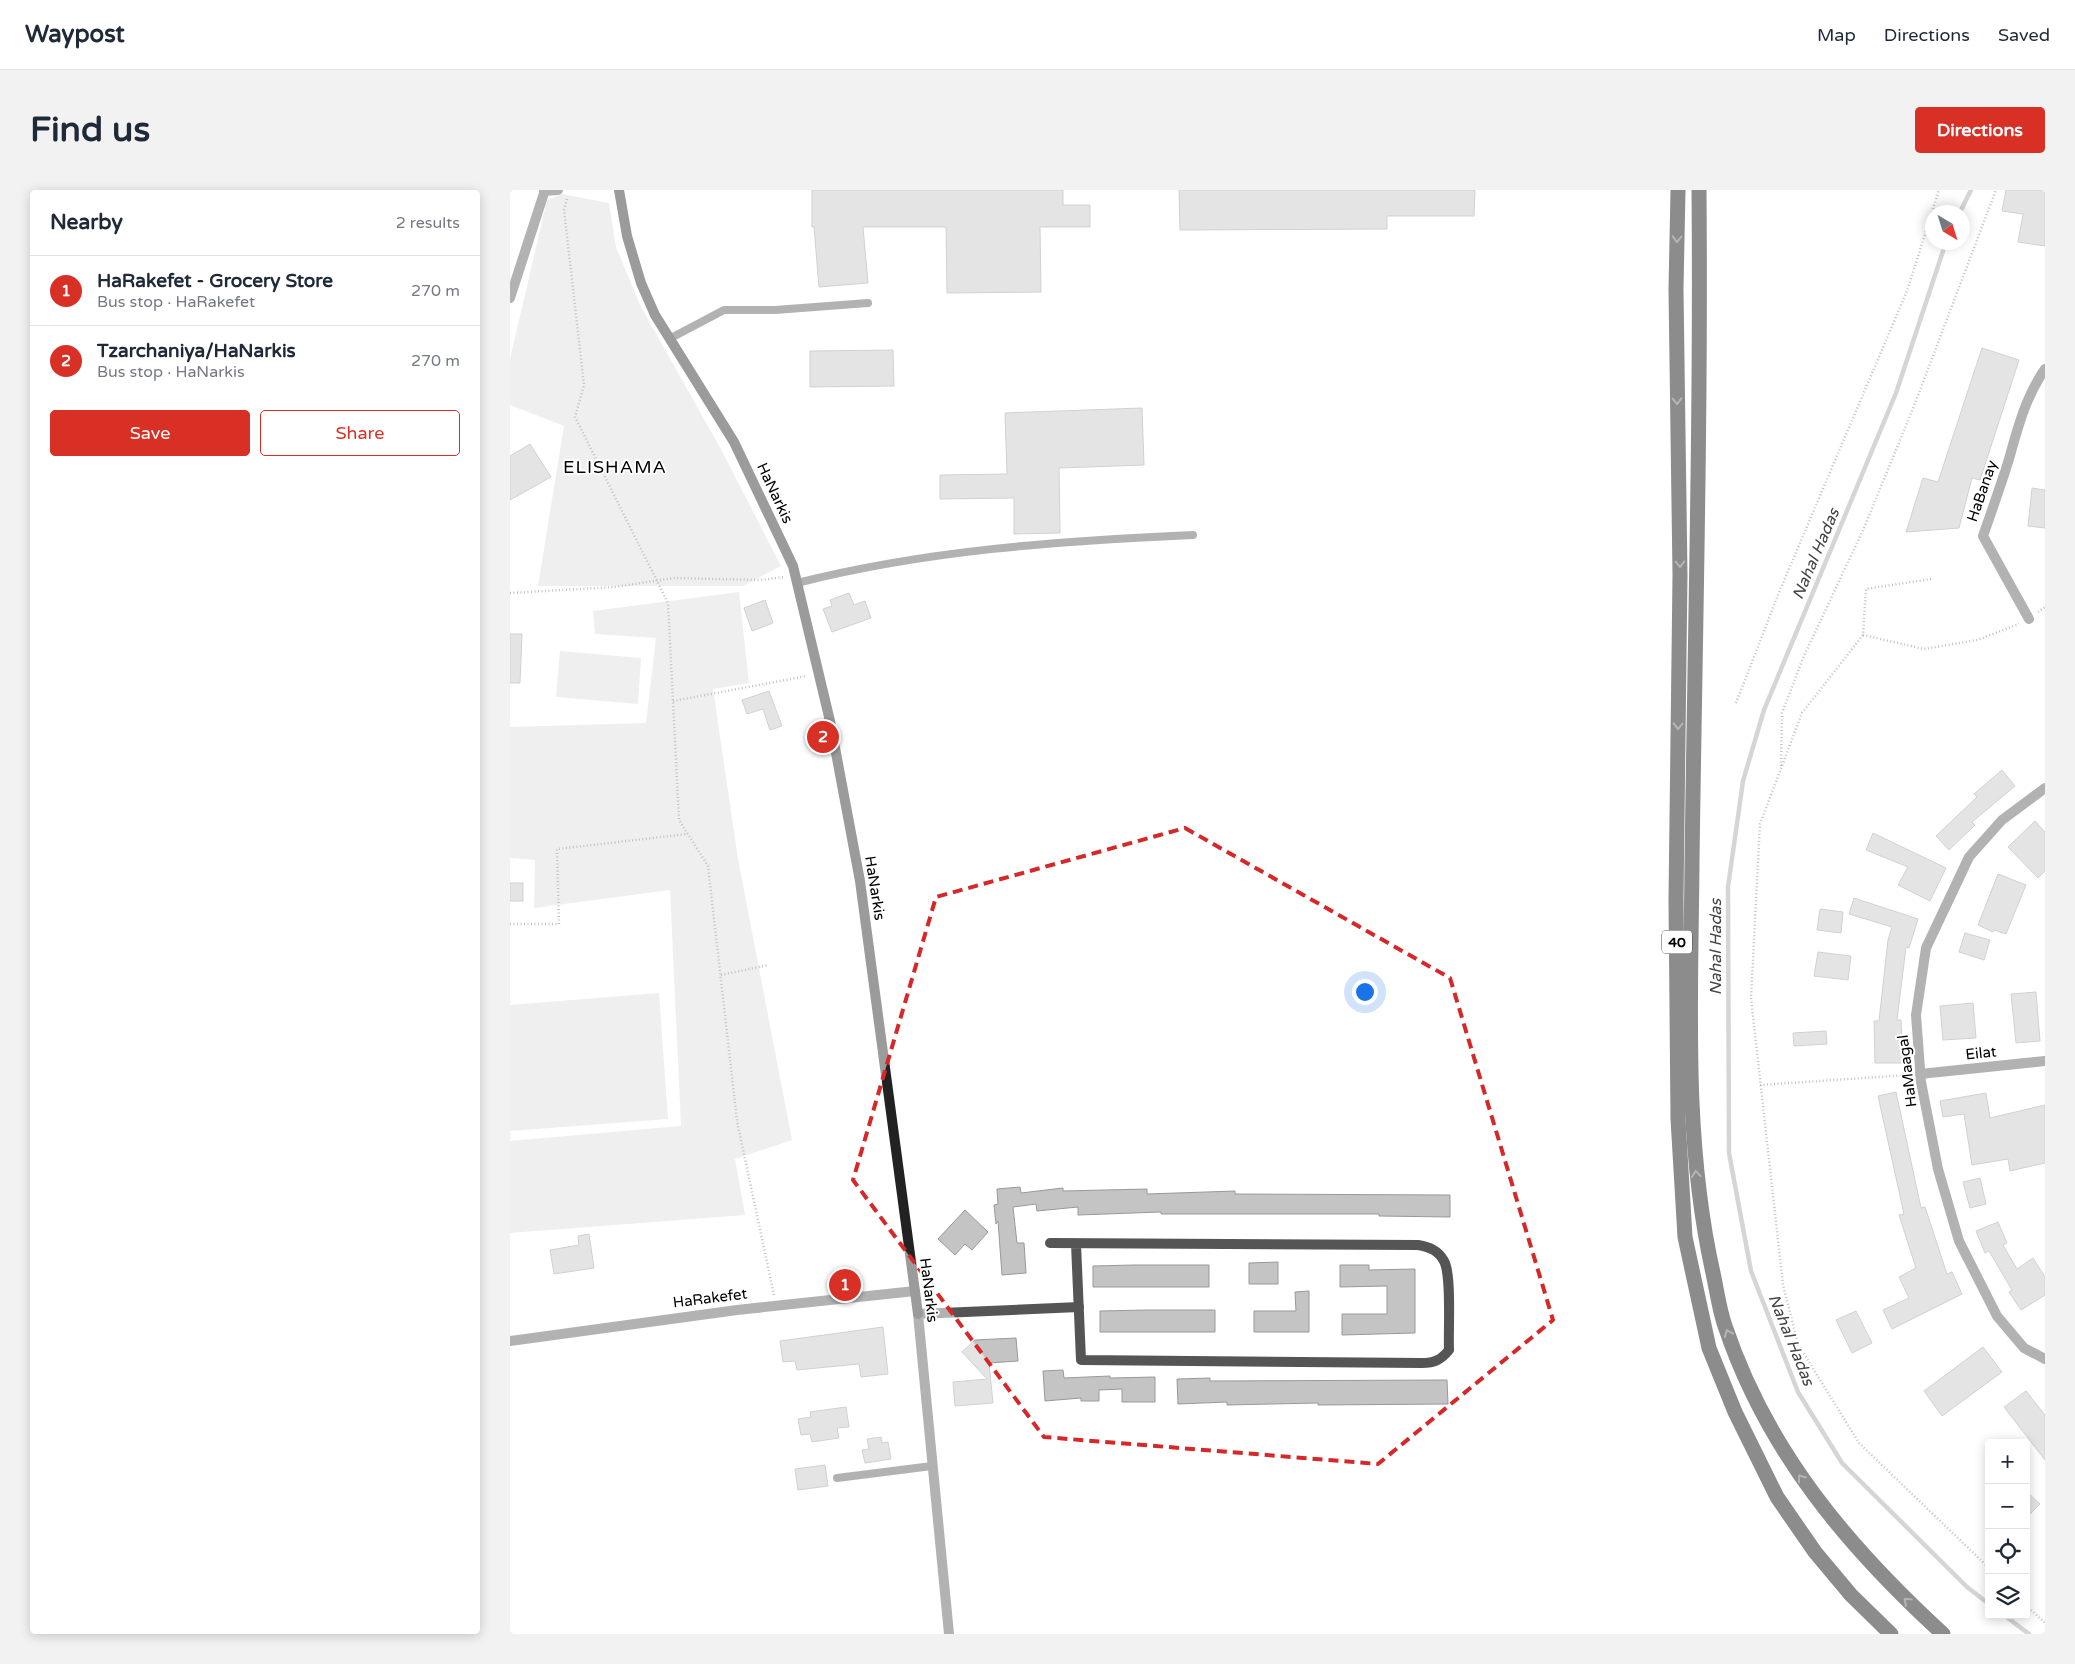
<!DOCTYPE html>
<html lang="en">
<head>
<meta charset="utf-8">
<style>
  :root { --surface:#fff; --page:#f2f2f3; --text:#1f2937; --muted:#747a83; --line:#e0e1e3; --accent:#d93025 }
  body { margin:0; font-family:"Varela Round",sans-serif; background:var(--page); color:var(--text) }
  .controls { position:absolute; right:15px; bottom:15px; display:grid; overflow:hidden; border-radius:5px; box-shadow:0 2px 12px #0003 }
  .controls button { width:45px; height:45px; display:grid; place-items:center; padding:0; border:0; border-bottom:1px solid var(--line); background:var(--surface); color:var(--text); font:25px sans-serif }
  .compass { position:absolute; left:1415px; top:15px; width:45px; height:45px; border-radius:50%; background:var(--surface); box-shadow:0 2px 12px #0003; rotate:142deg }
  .you { position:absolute; left:854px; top:801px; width:18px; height:18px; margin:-12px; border:4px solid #fff; border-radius:50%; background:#1a73e8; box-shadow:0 0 0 8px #1a73e833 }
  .badge { display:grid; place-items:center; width:32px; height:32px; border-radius:50%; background:var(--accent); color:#fff; font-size:16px; font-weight:700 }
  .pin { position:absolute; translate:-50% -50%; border:2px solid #fff; box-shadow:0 1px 5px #0006 }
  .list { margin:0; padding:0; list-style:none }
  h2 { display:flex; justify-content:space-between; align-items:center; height:65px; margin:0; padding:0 20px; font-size:21px }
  h2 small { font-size:16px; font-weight:400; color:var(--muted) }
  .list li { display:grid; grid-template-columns:32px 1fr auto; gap:15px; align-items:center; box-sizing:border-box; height:70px; padding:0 20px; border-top:1px solid var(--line) }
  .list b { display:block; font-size:19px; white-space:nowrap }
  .list p { margin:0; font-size:16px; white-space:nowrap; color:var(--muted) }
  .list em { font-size:16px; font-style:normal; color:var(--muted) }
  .actions { display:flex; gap:10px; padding:15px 20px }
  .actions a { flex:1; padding:11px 0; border:1px solid var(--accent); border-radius:5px; text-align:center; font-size:18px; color:var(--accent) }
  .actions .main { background:var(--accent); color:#fff }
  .icon { flex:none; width:28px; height:28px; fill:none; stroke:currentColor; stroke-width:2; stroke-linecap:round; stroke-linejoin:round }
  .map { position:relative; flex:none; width:1535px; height:1444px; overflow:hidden; border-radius:5px }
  header { display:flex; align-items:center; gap:30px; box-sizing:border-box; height:70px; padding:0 25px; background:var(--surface); border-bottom:1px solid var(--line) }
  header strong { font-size:24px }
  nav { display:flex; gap:28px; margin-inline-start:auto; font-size:18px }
  .intro { display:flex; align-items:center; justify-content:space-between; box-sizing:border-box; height:120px; padding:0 30px }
  h1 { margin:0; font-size:35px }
  .button { padding:12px 22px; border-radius:5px; background:var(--accent); color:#fff; font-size:18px; font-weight:700 }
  main { display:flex; gap:30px; padding:0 30px }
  aside { flex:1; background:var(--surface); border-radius:5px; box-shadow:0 2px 12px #0003 }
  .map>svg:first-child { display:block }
  .green { fill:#dcdcdc }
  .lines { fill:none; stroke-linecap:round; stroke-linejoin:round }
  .stream { stroke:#a3a3a3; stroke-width:4.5 }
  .building { fill:#c4c4c4; stroke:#999 }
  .path { stroke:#777; stroke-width:2.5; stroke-dasharray:1 2.5; stroke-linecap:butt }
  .lane { stroke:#555; stroke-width:8 }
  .street { stroke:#555; stroke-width:10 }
  .secondary { stroke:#222; stroke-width:10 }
  .highway { stroke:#000; stroke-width:15 }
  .oneway { stroke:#595959 }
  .marked { fill:none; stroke:#d62828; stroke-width:4; stroke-dasharray:10 6; stroke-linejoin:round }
  .labels { text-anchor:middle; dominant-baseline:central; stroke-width:4; stroke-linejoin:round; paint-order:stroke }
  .shield { fill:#fff; stroke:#4c4c4c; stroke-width:1 }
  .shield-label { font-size:14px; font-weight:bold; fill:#000 }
  .street-label { font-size:15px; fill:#000; stroke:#fff }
  .water-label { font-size:16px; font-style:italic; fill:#444; stroke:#fff }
  .quarter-label { font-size:18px; letter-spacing:1px; fill:#000; stroke:#fff }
</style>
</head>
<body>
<header>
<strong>Waypost</strong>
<nav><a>Map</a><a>Directions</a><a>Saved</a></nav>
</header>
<div class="intro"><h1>Find us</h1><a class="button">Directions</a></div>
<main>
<aside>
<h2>Nearby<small>2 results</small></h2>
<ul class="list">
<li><span class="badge">1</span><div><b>HaRakefet - Grocery Store</b><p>Bus stop · HaRakefet</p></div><em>270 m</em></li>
<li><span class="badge">2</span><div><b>Tzarchaniya/HaNarkis</b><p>Bus stop · HaNarkis</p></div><em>270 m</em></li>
</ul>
<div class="actions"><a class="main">Save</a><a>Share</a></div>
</aside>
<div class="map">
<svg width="1535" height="1444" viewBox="0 0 1535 1444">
  <rect width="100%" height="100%" fill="#fff"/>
  <!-- green -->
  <g class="green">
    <polygon points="52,4 99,13 106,57 130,115 213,263 271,376 233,396 28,396 54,236 0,215 0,169 37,10"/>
    <polygon points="229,402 239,493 203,499 228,669 282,950 225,969 235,1025 0,1043 0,951 171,936 160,700 24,718 25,670 0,668 0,537 136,533 146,448 85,444 83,421"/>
    <polygon points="50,461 131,468 128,514 46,507"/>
    <polygon points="149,803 158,929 0,941 0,815"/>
  </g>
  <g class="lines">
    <!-- stream -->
    <g class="stream">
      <polyline points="1450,22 1461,0"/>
      <polyline points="1436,52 1386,203 1254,520 1233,591 1218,697 1219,963 1241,1081 1288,1202 1332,1273 1457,1397 1479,1414"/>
      <polyline points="1494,1425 1519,1444"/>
    </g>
  </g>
  <!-- building -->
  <g class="building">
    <polygon points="302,0 553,0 553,15 580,15 580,37 530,37 531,102 437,103 436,37 353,37 358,93 309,97 304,37 302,37"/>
    <polygon points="669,0 965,0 964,26 877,26 877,39 670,40"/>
    <polygon points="1496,0 1535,0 1535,56 1508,52 1513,24 1492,21"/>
    <polygon points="1472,158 1509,170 1470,290 1462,288 1449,338 1396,342 1413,288 1428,292"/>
    <polygon points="383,160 384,196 300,197 300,161"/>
    <polygon points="632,218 634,275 549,278 550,343 504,344 504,308 430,309 430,285 497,284 495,223"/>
    <polygon points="20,254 41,287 0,310 0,266"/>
    <polygon points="1522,298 1535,300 1535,338 1518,336"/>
    <polygon points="339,403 344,415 355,411 361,428 322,442 313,419 322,416 320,410"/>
    <polygon points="255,410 263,433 242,441 234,418"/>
    <polygon points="0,444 12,444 10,493 0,493"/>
    <polygon points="259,501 272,536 260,540 253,519 237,524 232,510"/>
    <polygon points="1492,580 1505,596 1462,632 1465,635 1439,660 1426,646 1467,607 1464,604"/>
    <polygon points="1525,631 1535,642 1535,681 1528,688 1498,657"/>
    <polygon points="1363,643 1436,678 1420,711 1388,695 1398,677 1356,660"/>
    <polygon points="1488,684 1516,695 1496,744 1484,740 1483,742 1468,735"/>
    <rect x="0" y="693" width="13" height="18"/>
    <polygon points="1344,708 1408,729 1399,758 1396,757 1387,830 1391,830 1393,873 1365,873 1364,831 1369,831 1378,750 1382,737 1339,724"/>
    <polygon points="1310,719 1333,722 1331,743 1307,740"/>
    <polygon points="1455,743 1480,750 1474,770 1449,762"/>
    <polygon points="1308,762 1341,766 1338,790 1304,786"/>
    <polygon points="1526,802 1530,851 1506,853 1501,804"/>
    <polygon points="1463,813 1466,848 1433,850 1430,816"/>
    <polygon points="1316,841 1317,854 1284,856 1283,843"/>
    <polygon points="1386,902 1411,1018 1415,1017 1437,1084 1442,1082 1452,1104 1382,1139 1373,1120 1399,1108 1389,1087 1406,1078 1389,1025 1394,1024 1368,906"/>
    <polygon points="1476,903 1480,928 1535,915 1535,973 1500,981 1498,969 1462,975 1454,924 1433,927 1430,911"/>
    <polygon points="1470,988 1476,1014 1460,1018 1453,992"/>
    <polygon points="510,997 511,1003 553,998 553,1001 637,999 637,1004 725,1001 725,1004 940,1005 940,1027 869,1026 869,1024 651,1024 651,1022 568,1025 568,1017 527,1021 526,1014 503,1017 507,1053 514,1053 516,1083 492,1085 488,1031 486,1034 484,1015 488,1014 487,999"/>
    <polygon points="455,1020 478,1042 462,1060 455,1054 445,1065 428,1049"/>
    <polygon points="1488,1032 1497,1053 1493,1055 1507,1079 1523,1068 1535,1087 1535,1105 1511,1120 1499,1102 1502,1100 1479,1061 1475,1063 1466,1041"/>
    <polygon points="79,1044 84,1078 44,1084 40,1060 69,1055 68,1046"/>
    <polygon points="768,1072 768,1094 739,1094 739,1073"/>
    <polygon points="624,1075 699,1075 699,1097 583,1097 583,1076"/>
    <polygon points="830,1075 859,1075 859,1080 905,1079 905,1143 832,1145 832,1124 877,1124 877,1096 830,1097"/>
    <polygon points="799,1101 799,1142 744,1142 744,1121 786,1121 785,1102"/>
    <polygon points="637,1120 705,1120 705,1142 590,1142 590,1121"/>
    <polygon points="1346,1121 1362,1153 1342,1163 1326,1130"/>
    <polygon points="373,1137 378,1184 351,1187 349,1174 287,1180 285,1171 273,1172 270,1151"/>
    <polygon points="506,1148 508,1171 479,1173 483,1213 445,1216 443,1192 477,1189 452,1162 465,1150"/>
    <polygon points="1473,1157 1492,1182 1432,1226 1414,1201"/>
    <polygon points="553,1180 554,1188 600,1186 600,1188 645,1187 645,1212 612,1212 612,1199 589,1200 589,1211 571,1211 571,1208 535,1211 533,1181"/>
    <polygon points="700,1188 700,1191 937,1190 938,1214 808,1215 808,1213 717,1215 717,1212 668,1214 667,1189"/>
    <polygon points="1516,1201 1535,1225 1535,1270 1494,1217"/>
    <polygon points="336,1217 339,1237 327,1238 329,1248 302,1252 300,1244 291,1245 288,1229 301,1227 300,1222"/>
    <polygon points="371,1247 372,1253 378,1252 381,1269 355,1273 352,1260 359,1259 357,1249"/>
    <polygon points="315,1275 318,1296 288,1300 285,1279"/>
    <polygon points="1516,1301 1530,1314 1516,1328"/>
  </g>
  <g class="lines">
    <!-- path -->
    <g class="path">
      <polyline points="57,9 54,20 74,195 65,227 158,413 169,630 198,676 227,931 264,1105"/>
      <polyline points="1421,389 1356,399 1353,445 1292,523 1250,634 1241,808 1273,1095 1288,1154 1349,1253 1479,1378"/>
      <polyline points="0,403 105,397 164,388 251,390 274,387"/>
      <polyline points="1528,422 1535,417"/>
      <polyline points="1353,445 1414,459 1467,450 1509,434"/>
      <polyline points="163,511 297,486"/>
      <polyline points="1226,513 1270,400 1397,101 1429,0"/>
      <polyline points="1271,576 1272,523 1293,468 1354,338 1404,216 1486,0"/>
      <polyline points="0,734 49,734 47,659 178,644"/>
      <polyline points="211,785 258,775"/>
      <polyline points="1250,895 1398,885"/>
      <polyline points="1516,1415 1535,1433"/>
    </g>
    <!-- lane -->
    <g class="lane">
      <polyline points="159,149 214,120 265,120 358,113"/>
      <path d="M 287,393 C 417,360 549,351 683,345"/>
      <polyline points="327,1288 422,1276"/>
    </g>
    <!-- street -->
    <g class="street">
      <polyline points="34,1 48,0"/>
      <polyline points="0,108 35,0"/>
      <path d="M 1519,429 L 1473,346 C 1482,320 1491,295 1499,269 C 1508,237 1516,206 1535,179"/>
      <polyline points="1535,598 1492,630 1459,667 1416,758 1406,825 1411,892 1428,979 1449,1051 1487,1126 1514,1158 1535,1169"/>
      <polyline points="1410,884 1535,871"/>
      <path d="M 540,1053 L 908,1055 C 919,1057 928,1060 934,1071 C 942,1085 938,1141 939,1160 C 931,1170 924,1173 912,1173 L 571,1170 L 566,1054"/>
      <polyline points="0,1151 227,1120 405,1101"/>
      <polyline points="439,1444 408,1124 569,1117"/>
    </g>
    <!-- secondary -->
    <polyline class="secondary" points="109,0 117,46 131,93 145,125 224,252 283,376 320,531 350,691 408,1124"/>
    <!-- highway -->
    <g class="highway">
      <polyline points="1168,0 1166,99 1170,385 1166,710 1168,929 1175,1047 1199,1158 1225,1222 1267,1307 1305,1362 1341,1405 1381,1444"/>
      <path d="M 1189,0 C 1191,224 1185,448 1182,672 C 1181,810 1173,949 1203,1083 C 1207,1101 1209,1119 1215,1136 C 1257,1261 1337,1356 1433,1444"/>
    </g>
  </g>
  <!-- one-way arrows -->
  <defs><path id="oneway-chevron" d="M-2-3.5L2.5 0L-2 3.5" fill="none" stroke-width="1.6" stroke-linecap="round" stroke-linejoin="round" transform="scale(1.25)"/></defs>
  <g class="oneway">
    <use href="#oneway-chevron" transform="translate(1167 49) rotate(91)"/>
    <use href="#oneway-chevron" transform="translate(1167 211) rotate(89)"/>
    <use href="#oneway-chevron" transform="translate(1170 374) rotate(89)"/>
    <use href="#oneway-chevron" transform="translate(1168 536) rotate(91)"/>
    <use href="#oneway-chevron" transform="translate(1186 984) rotate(-95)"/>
    <use href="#oneway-chevron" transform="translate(1218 1143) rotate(-112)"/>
    <use href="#oneway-chevron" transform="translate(1291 1288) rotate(-126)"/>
    <use href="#oneway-chevron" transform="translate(1397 1411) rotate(-137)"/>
  </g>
  <!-- marked area -->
  <path d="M0 0H1535V1444H0ZM 675,638 L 940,788 L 1043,1130 L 868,1274 L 534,1247 L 343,990 L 426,707 Z" fill="#fff" fill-opacity=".55" fill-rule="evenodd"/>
  <path class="marked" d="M 675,638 L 940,788 L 1043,1130 L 868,1274 L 534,1247 L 343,990 L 426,707 Z"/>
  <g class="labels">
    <!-- shield labels -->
    <rect class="shield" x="1152" y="740.5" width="30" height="23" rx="4"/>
    <g class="shield-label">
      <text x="1167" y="752">40</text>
    </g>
    <!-- street labels -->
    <g class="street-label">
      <text transform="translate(1472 301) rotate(-71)">HaBanay</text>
      <text transform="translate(265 303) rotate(65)">HaNarkis</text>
      <text transform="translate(365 698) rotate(81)">HaNarkis</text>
      <text transform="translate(1471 863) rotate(-6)">Eilat</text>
      <text transform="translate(1397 881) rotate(-97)">HaMaagal</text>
      <text transform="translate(419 1100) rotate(83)">HaNarkis</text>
      <text transform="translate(200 1108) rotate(-7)">HaRakefet</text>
    </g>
    <!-- water labels -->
    <g class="water-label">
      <text transform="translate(1306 364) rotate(-67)">Nahal Hadas</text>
      <text transform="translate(1206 757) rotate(-90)">Nahal Hadas</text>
      <text transform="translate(1281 1150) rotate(68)">Nahal Hadas</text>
    </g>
    <!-- quarter labels -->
    <g class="quarter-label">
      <text x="105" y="277">ELISHAMA</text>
    </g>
  </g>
</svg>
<div class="controls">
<button>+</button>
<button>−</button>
<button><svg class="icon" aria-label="locate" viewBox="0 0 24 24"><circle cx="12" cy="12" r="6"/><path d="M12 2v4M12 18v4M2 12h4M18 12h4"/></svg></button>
<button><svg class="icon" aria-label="layers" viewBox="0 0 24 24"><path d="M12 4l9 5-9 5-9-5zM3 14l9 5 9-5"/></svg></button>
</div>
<svg class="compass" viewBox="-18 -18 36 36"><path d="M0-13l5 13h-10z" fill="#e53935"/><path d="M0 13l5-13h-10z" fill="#747a83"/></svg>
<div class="you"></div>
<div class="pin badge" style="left:335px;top:1095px">1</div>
<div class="pin badge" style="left:313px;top:547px">2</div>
</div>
</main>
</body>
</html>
